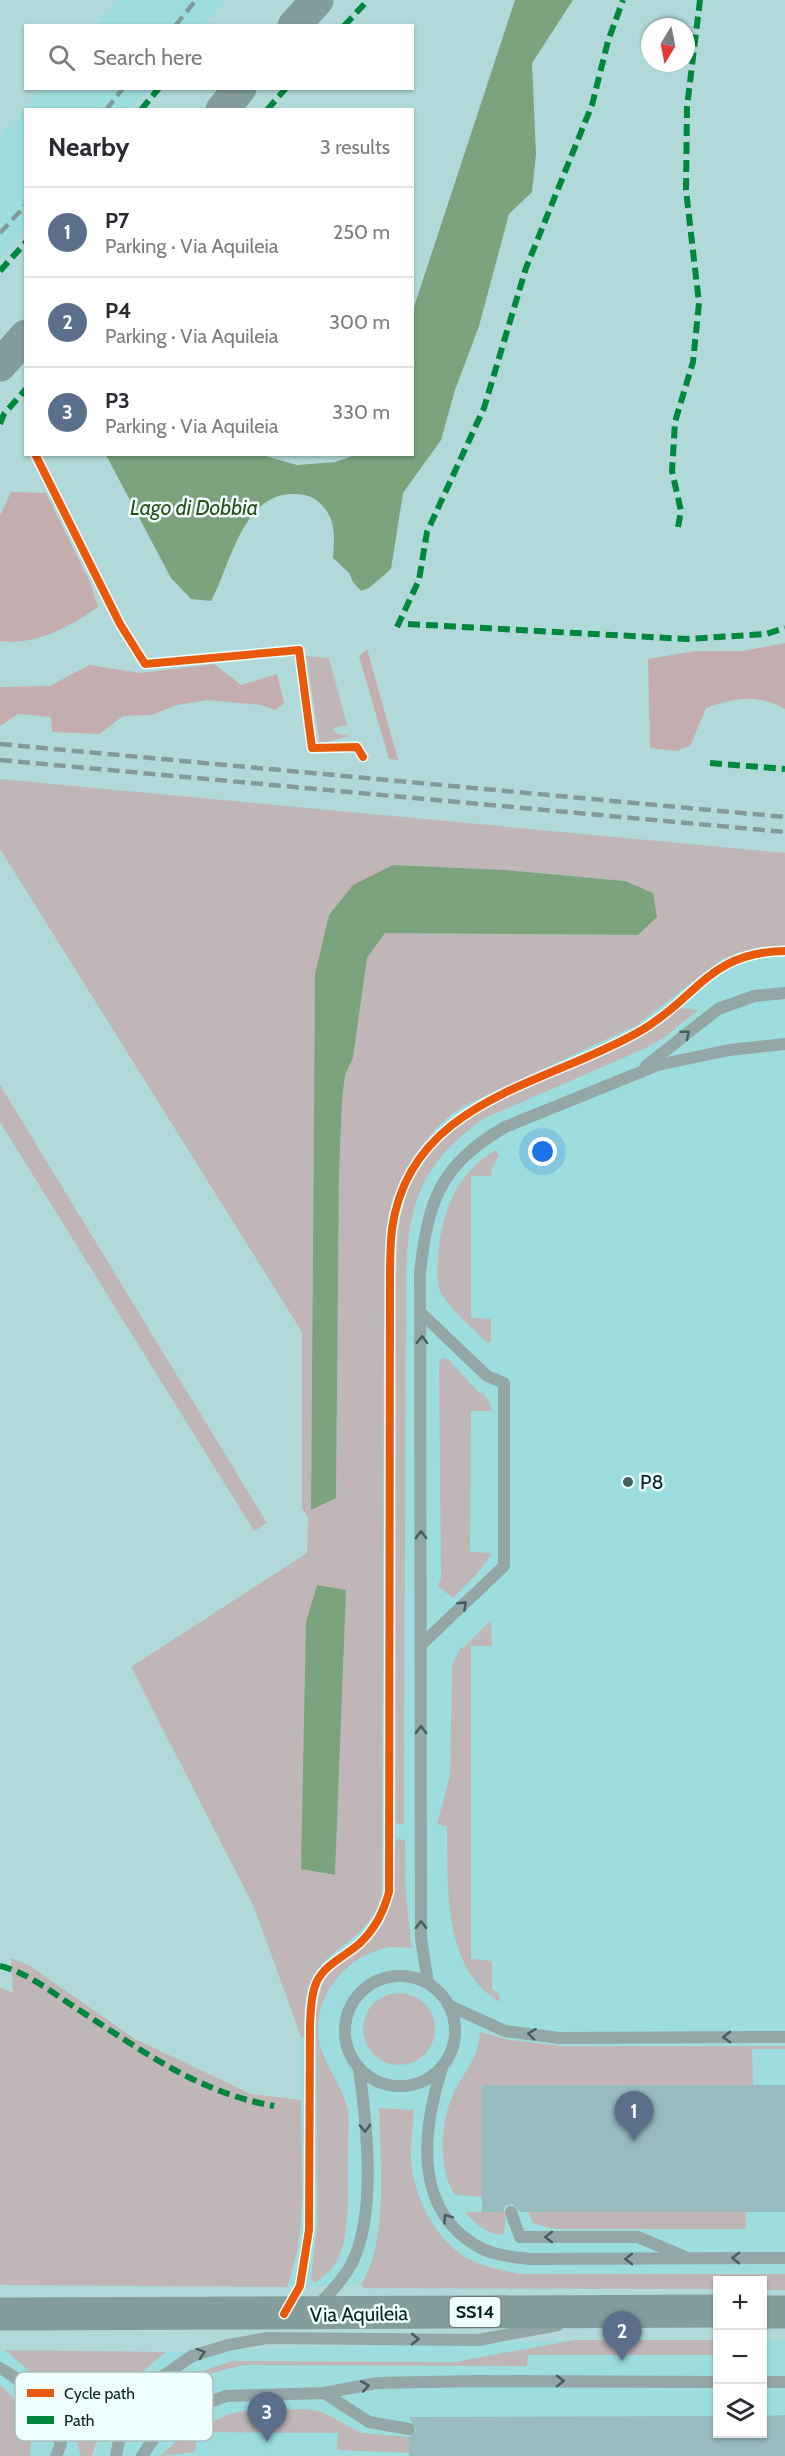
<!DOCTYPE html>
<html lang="en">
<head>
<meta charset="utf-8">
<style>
  :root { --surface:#fff; --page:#f7f7f7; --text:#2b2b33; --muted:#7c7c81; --line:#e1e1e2; --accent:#416363 }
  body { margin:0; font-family:Cabin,sans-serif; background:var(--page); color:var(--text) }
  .controls { position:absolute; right:18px; bottom:18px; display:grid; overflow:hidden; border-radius:0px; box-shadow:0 2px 4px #0004 }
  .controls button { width:54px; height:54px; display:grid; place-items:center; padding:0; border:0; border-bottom:2px solid var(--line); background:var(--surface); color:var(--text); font:30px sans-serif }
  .compass { position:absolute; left:641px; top:18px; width:54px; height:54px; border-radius:50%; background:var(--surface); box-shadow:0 2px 4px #0004; rotate:190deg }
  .you { position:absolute; left:543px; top:1152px; width:21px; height:21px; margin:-15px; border:4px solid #fff; border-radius:50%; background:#1a73e8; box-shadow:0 0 0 9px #1a73e833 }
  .badge { display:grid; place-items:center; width:39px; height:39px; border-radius:50%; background:var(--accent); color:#fff; font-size:20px; font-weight:700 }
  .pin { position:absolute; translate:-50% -50px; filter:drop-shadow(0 2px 3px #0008) }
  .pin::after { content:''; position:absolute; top:32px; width:21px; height:18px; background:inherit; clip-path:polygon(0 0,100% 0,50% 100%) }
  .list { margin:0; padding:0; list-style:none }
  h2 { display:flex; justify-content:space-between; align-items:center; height:78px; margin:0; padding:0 24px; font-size:26px }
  h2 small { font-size:20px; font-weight:400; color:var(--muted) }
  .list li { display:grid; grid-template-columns:39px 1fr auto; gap:18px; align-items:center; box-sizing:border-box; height:90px; padding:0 24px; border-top:2px solid var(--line) }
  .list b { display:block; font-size:22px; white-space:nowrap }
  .list p { margin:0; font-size:20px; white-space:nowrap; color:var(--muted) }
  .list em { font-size:20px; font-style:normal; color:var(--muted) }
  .icon { flex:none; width:33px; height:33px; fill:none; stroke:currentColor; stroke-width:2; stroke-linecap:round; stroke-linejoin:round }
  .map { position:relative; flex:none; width:785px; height:2456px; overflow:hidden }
  .search { position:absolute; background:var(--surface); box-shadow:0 2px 4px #0004; left:24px; top:24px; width:390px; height:66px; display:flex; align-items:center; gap:15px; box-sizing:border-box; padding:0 21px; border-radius:0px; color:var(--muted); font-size:22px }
  .panel { position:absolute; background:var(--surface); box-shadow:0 2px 4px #0004; left:24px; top:108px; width:390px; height:348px; border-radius:0px }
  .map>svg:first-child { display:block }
  .built { fill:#9ddddd }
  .green { fill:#c0b6b7; fill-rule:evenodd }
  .forest { fill:#c4adaf }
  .water { fill:#7ca37d }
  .building { fill:#97bbbf }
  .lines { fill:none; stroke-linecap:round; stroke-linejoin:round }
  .service { stroke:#94a6a6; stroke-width:12 }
  .primary { stroke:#839d9d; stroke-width:33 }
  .rail { stroke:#849a9a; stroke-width:4.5; stroke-dasharray:12 6; stroke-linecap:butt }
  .quiet { stroke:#00873e; stroke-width:6; stroke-dasharray:12 6; stroke-linecap:butt }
  .cycleway-casing { stroke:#f0fefe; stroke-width:11 }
  .cycleway { stroke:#e8590c; stroke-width:8 }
  .oneway { stroke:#455e5e }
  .poi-dot { fill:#416363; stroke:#f0fefe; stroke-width:2 }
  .labels { text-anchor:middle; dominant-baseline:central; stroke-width:5; stroke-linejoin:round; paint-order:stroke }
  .shield { fill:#f0fefe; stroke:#4b6565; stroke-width:1.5 }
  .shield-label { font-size:18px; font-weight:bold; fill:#042424 }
  .poi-label { font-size:20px; fill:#042424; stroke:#f0fefe; text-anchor:start }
  .street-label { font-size:20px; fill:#042424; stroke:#f0fefe }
  .water-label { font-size:21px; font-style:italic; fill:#284f14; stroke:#f0fefe }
  .key { fill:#f0fefe; stroke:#a9bdbd; stroke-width:1.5 }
  .key-label { font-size:16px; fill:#042424 }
</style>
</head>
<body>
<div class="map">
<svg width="785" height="2456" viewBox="0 0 785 2456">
  <rect width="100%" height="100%" fill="#b1d9d9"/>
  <!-- built -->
  <g class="built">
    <polygon points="118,0 225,0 204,25 96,25"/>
    <polygon points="41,89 149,89 130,109 26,110 25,230 0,259 0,137"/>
    <polygon points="174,797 785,853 785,2290 763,2290 762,2280 718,2280 717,2289 364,2288 360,2285 287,2287 301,2213 301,1876 308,1518 302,1508 302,1332"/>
    <polygon points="575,2340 717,2340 718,2434 762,2434 763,2340 785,2340 785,2456 93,2456 106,2418 139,2372 166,2352"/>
    <polygon points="0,2350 5,2350 37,2377 65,2413 82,2456 0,2456"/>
  </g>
  <!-- green -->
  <g class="green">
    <polygon points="306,656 329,658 347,725 333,728 336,733 349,736 320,744"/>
    <path d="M 0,779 L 785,853 L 785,946 L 760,947 L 722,959 L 637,1025 L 466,1105 L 451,1115 L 436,1128 L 418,1151 L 392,1200 L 387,1224 L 384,1280 L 382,1896 C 367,1943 327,1945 311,1981 C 303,1999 304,2019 304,2037 L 301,2037 L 254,1907 L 131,1667 L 307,1553 L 308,1518 L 302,1508 L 302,1332 L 0,849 ZM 393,865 L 506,870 L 625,881 L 638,935 L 385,933 L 367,958 L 353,1058 L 345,1075 L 342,1101 L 339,1175 L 336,1498 L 311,1510 L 315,974 ZM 343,1660 L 335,1875 L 301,1869 Z"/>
    <path d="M 679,1008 L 698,1010 L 665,1037 L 644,1049 L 485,1118 C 420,1163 407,1206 406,1282 L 404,1824 L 396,1823 L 396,1280 C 397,1253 397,1225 405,1199 C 435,1107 538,1087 614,1050 C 638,1038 659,1025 679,1008 Z"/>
    <polygon points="0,1085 267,1523 254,1531 0,1122"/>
    <path d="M 496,1150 L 499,1155 L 492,1168 L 491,1176 L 471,1176 L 471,1318 L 491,1319 L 491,1342 L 487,1343 C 474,1329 448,1308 440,1291 C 436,1282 438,1269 438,1259 C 440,1217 456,1172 496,1150 Z"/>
    <path d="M 442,1358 L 448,1359 L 480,1394 L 482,1392 L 489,1401 L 492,1411 L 471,1411 L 470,1552 L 491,1553 C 490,1562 461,1590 453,1598 L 438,1586 L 441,1578 L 439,1363 Z"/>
    <path d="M 491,1620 L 492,1646 L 471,1646 L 471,1959 L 492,1961 L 492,1989 L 499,1994 L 500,2002 C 442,1969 448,1885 447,1827 L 437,1824 L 450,1776 L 452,1665 L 461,1647 L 463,1648 Z"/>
    <path d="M 396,1839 L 405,1840 L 406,1897 L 412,1948 C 403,1948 393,1946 385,1948 C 344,1958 313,1996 319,2039 C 323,2065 343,2085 348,2111 C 350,2124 348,2139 348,2152 C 347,2184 351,2221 341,2252 C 337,2265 326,2275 315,2283 L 311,2279 L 317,2225 L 316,2010 C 319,1997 321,1981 330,1971 C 346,1954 368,1946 382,1925 C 397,1901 394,1867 396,1839 Z"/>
    <path d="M 11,1958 L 30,1966 L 135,2039 L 251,2094 L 301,2100 C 301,2160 309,2229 287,2287 L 0,2285 L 0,1987 L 13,1993 Z"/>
    <circle cx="399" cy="2029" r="36"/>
    <path d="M 480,2032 L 511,2040 L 562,2046 L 785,2046 L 785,2049 L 752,2049 L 753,2085 L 482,2085 L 482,2197 L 455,2195 C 438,2170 440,2122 453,2095 C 464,2070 478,2061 480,2032 Z"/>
    <path d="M 379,2108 L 414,2110 C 413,2129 409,2151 412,2170 C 418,2208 444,2253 483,2265 C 494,2269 507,2271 519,2274 L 785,2274 L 785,2290 L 763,2290 L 762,2280 L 718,2280 L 717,2289 L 364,2288 L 361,2285 C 389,2240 380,2159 379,2108 Z"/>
    <path d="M 465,2212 L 506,2212 L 504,2234 C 489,2237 474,2222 465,2212 Z"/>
    <polygon points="528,2212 746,2212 746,2229 554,2229 533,2223"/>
    <path d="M 575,2340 L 717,2340 L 717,2355 L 528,2355 L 527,2366 L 247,2365 C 211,2371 183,2383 155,2406 L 154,2403 L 188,2376 L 232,2361 L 454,2362 Z"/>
    <path d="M 5,2350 L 166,2352 C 129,2380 104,2411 92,2456 L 81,2456 C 70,2410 41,2380 5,2350 Z"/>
    <path d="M 0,2385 C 29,2411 33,2417 30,2456 L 0,2456 Z"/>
    <polygon points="307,2409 322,2412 361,2433 409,2437 409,2453 337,2450 338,2433 197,2432 195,2452 160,2456 178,2440 228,2414 243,2411"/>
  </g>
  <!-- forest -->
  <g class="forest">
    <path d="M 11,492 L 46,493 L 90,582 L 98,607 C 70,627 35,646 0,641 L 0,516 Z"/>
    <path d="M 785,643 L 785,709 C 758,693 734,698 706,708 L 690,746 L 677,751 L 650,748 L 648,659 L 696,651 L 743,651 Z"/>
    <polygon points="367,649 398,760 389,759 359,656"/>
    <polygon points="214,664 241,685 277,674 284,703 275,710 261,705 207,700 177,705 152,715 123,716 99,734 52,732 51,717 18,714 0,726 0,687 50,686 89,665 140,673"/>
  </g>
  <!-- water -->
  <g class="water">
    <path d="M 515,0 L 573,0 L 532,63 L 536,154 L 532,192 L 509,214 L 479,326 L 455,390 L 441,440 L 403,493 L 391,569 L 369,588 L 361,591 L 353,582 L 349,573 L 333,558 C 335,535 336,515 316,500 C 308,494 299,494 290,494 C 241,497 230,567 211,601 L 191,599 L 171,578 L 106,455 L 262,455 L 297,465 L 335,462 L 356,455 L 412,454 L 413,310 Z"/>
    <polygon points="393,865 506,870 625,881 653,893 657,917 638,935 385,933 367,958 353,1058 345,1075 342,1101 339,1175 336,1498 311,1510 315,974 329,915 353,885"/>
    <polygon points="317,1585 346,1590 335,1875 301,1869 306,1622"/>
  </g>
  <!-- building -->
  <g class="building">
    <polygon points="482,2085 785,2085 785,2212 520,2212 512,2204 505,2206 503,2212 482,2212"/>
    <polygon points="785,2415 785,2456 409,2456 409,2437 417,2430 409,2417 717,2416 717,2433 762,2433 762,2416"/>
  </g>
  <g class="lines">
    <!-- service -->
    <g class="service">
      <polyline points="646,1066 718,1009 754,996 785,993"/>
      <polyline points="421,1645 504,1566 504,1383 487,1376 422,1314"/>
      <circle cx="400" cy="2031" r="55"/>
      <path d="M 428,1983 L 421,1938 L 420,1273 C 428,1200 440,1165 505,1127 L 658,1065 L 729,1050 L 785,1044"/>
      <polyline points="450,2006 505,2031 559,2038 785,2037"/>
      <path d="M 442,2068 C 423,2128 412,2208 477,2246 C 492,2255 512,2257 530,2259 L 785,2258"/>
      <polyline points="511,2212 520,2237 638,2237 683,2256"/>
      <path d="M 317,2306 C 330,2293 343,2280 352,2263 C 377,2213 367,2124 359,2070"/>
      <path d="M 0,2368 C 30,2384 49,2414 61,2444 L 56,2456"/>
      <polyline points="762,2382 785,2382"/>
      <polyline points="324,2393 369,2422 409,2429"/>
      <polyline points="116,2456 124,2415 143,2390 192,2356 228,2345 267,2338 478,2340 558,2325"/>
      <polyline points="142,2456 164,2424 190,2409 226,2396 324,2393 377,2383 478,2381 718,2382"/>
    </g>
    <!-- primary -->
    <g class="primary">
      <polyline points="294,26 317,0"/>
      <polyline points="222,110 240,88"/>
      <polyline points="0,365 26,336"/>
      <polyline points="762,2312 785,2312"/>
      <polyline points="0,2314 718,2311"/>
    </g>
    <!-- rail -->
    <g class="rail">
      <polyline points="175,26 196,0"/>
      <polyline points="106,110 123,88"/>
      <polyline points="0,233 26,205"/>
      <polyline points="0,744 785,817"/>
      <polyline points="0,760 785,832"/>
    </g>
    <!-- quiet -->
    <g class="quiet">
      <polyline points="344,26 368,0"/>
      <polyline points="141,110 159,88"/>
      <polyline points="267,110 286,88"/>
      <polyline points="0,271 26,242"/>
      <polyline points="0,424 4,414 26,389"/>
      <polyline points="678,527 681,511 672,471 675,422 693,362 699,303 686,190 687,107 700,0"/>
      <polyline points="408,624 687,639 766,634 785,628"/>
      <polyline points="397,627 419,580 427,532 484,408 526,268 592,105 608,41 623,0"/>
      <polyline points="710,763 785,769"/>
      <path d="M 0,1966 C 29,1973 54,1994 79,2010 C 144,2052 197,2092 274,2106"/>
    </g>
    <defs>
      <g id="cycleway">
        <polyline points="35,454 120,624 145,664 299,650 312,748 357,747 363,757"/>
        <path d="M 284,2314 L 300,2286 L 309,2230 L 310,2023 C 311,2009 311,1994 317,1981 C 326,1964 345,1956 359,1944 C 375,1929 383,1913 389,1892 L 390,1279 C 390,1263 390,1246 392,1229 C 410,1098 549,1085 642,1030 C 698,997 709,952 785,951"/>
      </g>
    </defs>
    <!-- cycleway casing -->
    <use href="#cycleway" class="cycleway-casing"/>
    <!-- cycleway -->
    <use href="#cycleway" class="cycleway"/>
  </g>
  <!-- one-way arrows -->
  <defs><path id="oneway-chevron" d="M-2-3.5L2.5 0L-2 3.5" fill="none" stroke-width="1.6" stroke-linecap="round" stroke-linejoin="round" transform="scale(1.5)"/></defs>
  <g class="oneway">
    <use href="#oneway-chevron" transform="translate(686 1034) rotate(-39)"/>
    <use href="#oneway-chevron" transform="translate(422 1340) rotate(-89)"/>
    <use href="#oneway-chevron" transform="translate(421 1535) rotate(-90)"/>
    <use href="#oneway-chevron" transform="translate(463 1605) rotate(-43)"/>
    <use href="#oneway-chevron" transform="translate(421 1730) rotate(-90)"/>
    <use href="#oneway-chevron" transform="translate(421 1925) rotate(-90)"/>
    <use href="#oneway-chevron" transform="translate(532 2034) rotate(-173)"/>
    <use href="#oneway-chevron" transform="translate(727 2037) rotate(180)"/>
    <use href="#oneway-chevron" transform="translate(365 2128) rotate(88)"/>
    <use href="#oneway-chevron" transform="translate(447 2218) rotate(-125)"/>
    <use href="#oneway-chevron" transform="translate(549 2237) rotate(180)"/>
    <use href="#oneway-chevron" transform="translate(736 2258) rotate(180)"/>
    <use href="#oneway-chevron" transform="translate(629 2259) rotate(179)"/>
    <use href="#oneway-chevron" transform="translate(415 2339)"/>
    <use href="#oneway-chevron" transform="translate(201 2353) rotate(-18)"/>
    <use href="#oneway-chevron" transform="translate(560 2381)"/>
    <use href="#oneway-chevron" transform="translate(365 2386) rotate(-10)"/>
  </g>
  <!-- markers -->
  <circle class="poi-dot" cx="628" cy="1482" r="6"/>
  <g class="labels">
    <!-- shield labels -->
    <rect class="shield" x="449.5" y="2297" width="51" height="30" rx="4.5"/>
    <g class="shield-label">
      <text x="475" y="2312">SS14</text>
    </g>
    <!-- poi labels -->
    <g class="poi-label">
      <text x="640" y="1482">P8</text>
    </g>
    <!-- street labels -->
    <g class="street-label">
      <text transform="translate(359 2314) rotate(-1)">Via Aquileia</text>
    </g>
    <!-- water labels -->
    <g class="water-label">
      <text x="194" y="507">Lago di Dobbia</text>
    </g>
  </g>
  <!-- legend -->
  <rect x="15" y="2372" width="198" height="69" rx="9" class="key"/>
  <rect x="27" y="2389" width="27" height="8" fill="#e8590c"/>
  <rect x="27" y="2416" width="27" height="8" fill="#00873e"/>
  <g class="key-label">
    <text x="64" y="2399">Cycle path</text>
    <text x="64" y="2426">Path</text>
  </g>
</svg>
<div class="controls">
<button>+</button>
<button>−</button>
<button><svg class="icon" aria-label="layers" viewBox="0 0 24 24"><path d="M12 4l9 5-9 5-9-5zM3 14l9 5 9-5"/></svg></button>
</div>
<svg class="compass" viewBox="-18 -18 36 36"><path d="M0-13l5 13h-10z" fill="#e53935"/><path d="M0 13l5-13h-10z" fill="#7c7c81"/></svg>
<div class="you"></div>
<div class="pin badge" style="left:634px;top:2141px;background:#5c6f8a">1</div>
<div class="pin badge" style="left:622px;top:2361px;background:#5c6f8a">2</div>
<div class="pin badge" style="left:267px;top:2442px;background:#5c6f8a">3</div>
<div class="search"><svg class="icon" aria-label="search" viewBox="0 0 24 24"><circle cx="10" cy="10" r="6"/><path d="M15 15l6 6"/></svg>Search here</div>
<section class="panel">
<h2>Nearby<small>3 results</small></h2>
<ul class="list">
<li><span class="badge" style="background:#5c6f8a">1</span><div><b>P7</b><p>Parking · Via Aquileia</p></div><em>250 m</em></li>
<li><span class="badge" style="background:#5c6f8a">2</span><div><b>P4</b><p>Parking · Via Aquileia</p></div><em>300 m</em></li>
<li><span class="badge" style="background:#5c6f8a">3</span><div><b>P3</b><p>Parking · Via Aquileia</p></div><em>330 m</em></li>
</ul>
</section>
</div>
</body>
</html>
